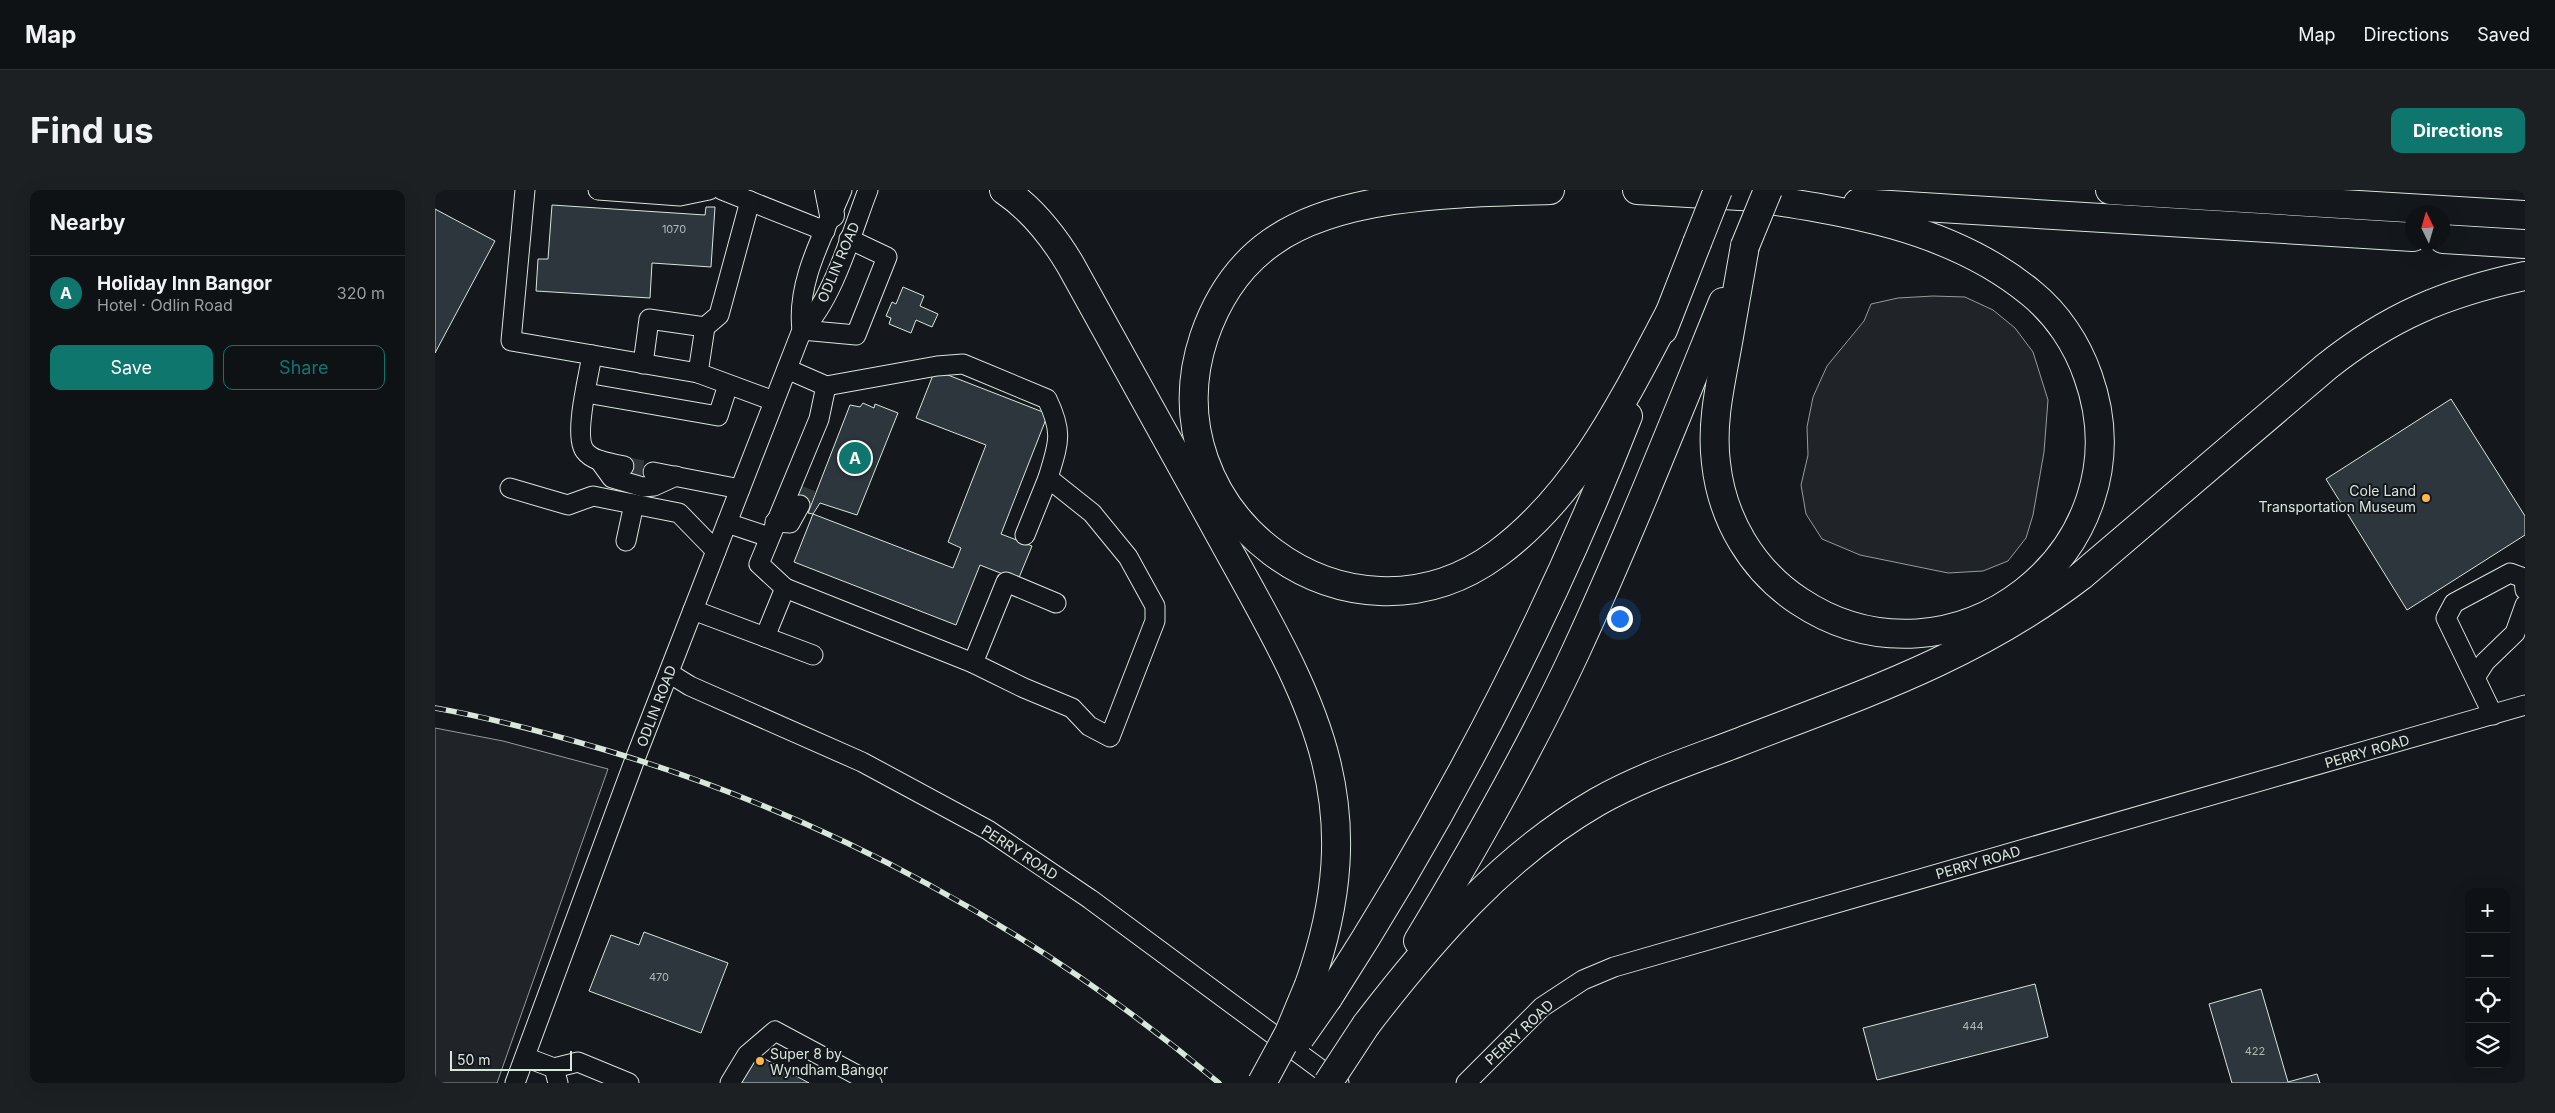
<!DOCTYPE html>
<html lang="en">
<head>
<meta charset="utf-8">
<style>
  :root { --surface:#0f1215; --page:#1d2022; --text:#f1f3f6; --muted:#9b9ea0; --line:#2f3234; --accent:#0f766e }
  body { margin:0; font-family:Inter,sans-serif; background:var(--page); color:var(--text) }
  .controls { position:absolute; right:15px; bottom:15px; display:grid; overflow:hidden; border-radius:10px; box-shadow:0 5px 20px #0002 }
  .controls button { width:45px; height:45px; display:grid; place-items:center; padding:0; border:0; border-bottom:1px solid var(--line); background:var(--surface); color:var(--text); font:25px sans-serif }
  .compass { position:absolute; left:1970px; top:15px; width:45px; height:45px; border-radius:50%; background:var(--surface); box-shadow:0 5px 20px #0002; rotate:355deg }
  .scale { position:absolute; left:15px; bottom:12px; width:122px; box-sizing:border-box; padding-left:5px; border:2px solid #d8e6dc; border-top:0; font-size:14px; line-height:18px; white-space:nowrap; color:#d8e6dc; -webkit-text-stroke:4px #14181c; paint-order:stroke }
  .you { position:absolute; left:1184px; top:428px; width:18px; height:18px; margin:-12px; border:4px solid #fff; border-radius:50%; background:#1a73e8; box-shadow:0 0 0 8px #1a73e833 }
  .badge { display:grid; place-items:center; width:32px; height:32px; border-radius:50%; background:var(--accent); color:#fff; font-size:16px; font-weight:700 }
  .pin { position:absolute; translate:-50% -50%; border:2px solid #fff; box-shadow:0 1px 5px #0006 }
  .list { margin:0; padding:0; list-style:none }
  h2 { display:flex; justify-content:space-between; align-items:center; height:65px; margin:0; padding:0 20px; font-size:21px }
  h2 small { font-size:16px; font-weight:400; color:var(--muted) }
  .list li { display:grid; grid-template-columns:32px 1fr auto; gap:15px; align-items:center; box-sizing:border-box; height:75px; padding:0 20px; border-top:1px solid var(--line) }
  .list b { display:block; font-size:19px; white-space:nowrap }
  .list p { margin:0; font-size:16px; white-space:nowrap; color:var(--muted) }
  .list em { font-size:16px; font-style:normal; color:var(--muted) }
  .actions { display:flex; gap:10px; padding:15px 20px }
  .actions a { flex:1; padding:11px 0; border:1px solid var(--accent); border-radius:10px; text-align:center; font-size:18px; color:var(--accent) }
  .actions .main { background:var(--accent); color:#fff }
  .icon { flex:none; width:28px; height:28px; fill:none; stroke:currentColor; stroke-width:2; stroke-linecap:round; stroke-linejoin:round }
  .map { position:relative; flex:none; width:2090px; height:893px; overflow:hidden; border-radius:10px }
  header { display:flex; align-items:center; gap:30px; box-sizing:border-box; height:70px; padding:0 25px; background:var(--surface); border-bottom:1px solid var(--line) }
  header strong { font-size:24px }
  nav { display:flex; gap:28px; margin-inline-start:auto; font-size:18px }
  .intro { display:flex; align-items:center; justify-content:space-between; box-sizing:border-box; height:120px; padding:0 30px }
  h1 { margin:0; font-size:35px }
  .button { padding:12px 22px; border-radius:10px; background:var(--accent); color:#fff; font-size:18px; font-weight:700 }
  main { display:flex; gap:30px; padding:0 30px }
  aside { flex:1; background:var(--surface); border-radius:10px; box-shadow:0 5px 20px #0002 }
  .map>svg:first-child { display:block }
  .green { fill:#202428; stroke:#939e99 }
  .building { fill:#2c363c; stroke:#d8e6dc }
  .lines { fill:none; stroke-linecap:round; stroke-linejoin:round }
  .minor-tunnel { stroke:#313739; stroke-width:19; stroke-dasharray:19 9; stroke-linecap:butt }
  .minor-casing { stroke:#d8e6dc; stroke-width:21 }
  .major-casing { stroke:#d8e6dc; stroke-width:26 }
  .highway-casing { stroke:#d8e6dc; stroke-width:30 }
  .minor { stroke:#14181c; stroke-width:19 }
  .major { stroke:#14181c; stroke-width:24 }
  .highway { stroke:#14181c; stroke-width:28 }
  .rail-casing { stroke:#d8e6dc; stroke-width:5.5 }
  .rail { stroke:#14181c; stroke-width:4; stroke-dasharray:11; stroke-linecap:butt }
  .highway-bridge-casing { stroke:#d8e6dc; stroke-width:30; stroke-linecap:butt }
  .highway-bridge { stroke:#14181c; stroke-width:28 }
  .poi-dot { fill:#ffb74d; stroke:#14181c; stroke-width:2 }
  .labels { text-anchor:middle; dominant-baseline:central; stroke-width:4; stroke-linejoin:round; paint-order:stroke }
  .number-label { font-size:11px; fill:#adbab4 }
  .street-label { font-size:14px; fill:#d8e6dc; stroke:#14181c }
  .poi-label { font-size:14px; fill:#d8e6dc; stroke:#14181c; text-anchor:end }
</style>
</head>
<body>
<header>
<strong>Map</strong>
<nav><a>Map</a><a>Directions</a><a>Saved</a></nav>
</header>
<div class="intro"><h1>Find us</h1><a class="button">Directions</a></div>
<main>
<aside>
<h2>Nearby<small></small></h2>
<ul class="list">
<li><span class="badge">A</span><div><b>Holiday Inn Bangor</b><p>Hotel · Odlin Road</p></div><em>320 m</em></li>
</ul>
<div class="actions"><a class="main">Save</a><a>Share</a></div>
</aside>
<div class="map">
<svg width="2090" height="893" viewBox="0 0 2090 893">
  <rect width="100%" height="100%" fill="#14181c"/>
  <!-- green -->
  <g class="green">
    <polygon points="1498,106 1530,107 1558,120 1580,138 1598,162 1613,210 1609,262 1598,325 1591,348 1573,371 1548,381 1513,383 1425,365 1387,349 1371,324 1366,295 1373,265 1372,237 1378,207 1392,176 1429,131 1436,114 1463,108"/>
    <polygon points="0,538 68,551 173,579 62,893 0,893"/>
  </g>
  <!-- building -->
  <g class="building">
    <polygon points="117,15 270,25 271,17 280,17 276,77 217,73 215,108 101,101 103,69 113,69"/>
    <polygon points="0,19 60,51 0,163"/>
    <polygon points="468,97 489,106 485,116 503,124 497,137 481,130 476,143 454,134 456,128 451,126 457,112 461,114"/>
    <polygon points="500,180 613,224 566,344 597,356 583,390 545,375 521,435 359,372 378,324 518,378 526,358 513,352 551,255 481,228"/>
    <polygon points="2016,209 2090,326 2090,345 1972,420 1891,289"/>
    <polygon points="428,213 439,218 440,214 463,223 422,325 385,313 378,324 373,323 415,215 425,217"/>
    <polygon points="209,742 293,773 266,843 154,801 176,745 204,755"/>
    <polygon points="1600,794 1613,847 1442,890 1428,838"/>
    <polygon points="1826,799 1853,892 1882,884 1885,893 1797,893 1774,814"/>
    <polygon points="319,863 374,893 302,893"/>
  </g>
  <g class="lines">
    <!-- minor-tunnel -->
    <g class="minor-tunnel">
      <polyline points="189,276 218,282"/>
      <polyline points="365,315 372,298"/>
    </g>
    <defs>
      <g id="minor">
        <polyline points="90,0 76,151 263,183 339,211"/>
        <polyline points="163,0 245,6 274,0"/>
        <polyline points="287,0 390,41"/>
        <polyline points="270,137 284,125 315,11"/>
        <polyline points="367,140 421,145 452,67 414,49"/>
        <path d="M 367,140 C 361,92 389,44 407,0"/>
        <path d="M 157,165 C 154,185 138,246 150,261 C 158,272 177,273 189,276"/>
        <polyline points="208,174 214,129 270,137 263,183"/>
        <polyline points="151,203 283,226 293,195"/>
        <polyline points="164,270 177,288 208,297 219,296 241,286"/>
        <polyline points="218,282 305,299"/>
        <polyline points="75,298 133,315 158,306 244,323 281,361"/>
        <polyline points="340,332 355,333 365,315"/>
        <polyline points="292,333 334,347"/>
        <polyline points="590,345 613,288"/>
        <polyline points="191,351 199,314"/>
        <polyline points="350,398 324,374 384,229 391,196"/>
        <polyline points="258,420 378,465"/>
        <path d="M 330,447 L 350,398 L 538,473 L 589,498 L 637,518 L 654,536 L 675,547 L 720,431 L 720,416 L 693,367 L 657,323 L 613,288 C 623,254 629,244 612,209 L 528,174 L 502,176 L 391,196 L 352,179"/>
        <polyline points="538,473 571,392 621,413"/>
        <polyline points="234,483 255,496 427,572 553,640 655,709 904,893"/>
        <polyline points="2041,486 2050,472 2080,443 2090,415"/>
        <polyline points="2058,525 2011,428 2019,413 2075,383 2089,388 2090,400"/>
        <polyline points="90,867 119,878 123,893"/>
        <polyline points="119,878 143,872 194,893"/>
        <path d="M 80,893 L 200,569 L 367,140 C 398,110 417,41 433,0"/>
        <polyline points="295,893 312,865 340,841 437,893"/>
        <polyline points="1031,893 1107,817 1148,790 1179,777 2090,515"/>
      </g>
      <polyline id="major" points="392,0 397,25"/>
      <g id="highway">
        <path d="M 569,0 C 597,19 617,44 635,74 C 683,160 731,247 779,334 C 869,499 943,601 874,795"/>
        <path d="M 1115,0 C 1031,3 907,2 837,52 C 804,75 782,109 769,147 C 711,321 912,474 1062,364 C 1143,304 1188,211 1234,124"/>
        <polyline points="1202,0 1305,6"/>
        <polyline points="1675,0 2090,25"/>
        <path d="M 1306,6 C 1406,20 1515,36 1596,103 C 1622,124 1642,154 1653,186 C 1715,360 1517,513 1364,411 C 1317,380 1287,329 1281,273 C 1276,234 1285,196 1292,158 C 1298,124 1304,90 1310,56"/>
        <polyline points="1423,13 1978,47"/>
        <polyline points="2008,49 2090,54"/>
        <polyline points="1228,140 1262,53"/>
        <path d="M 983,751 C 1039,658 1094,562 1140,463 C 1193,348 1240,230 1288,112"/>
        <path d="M 893,808 C 1013,622 1112,432 1193,226"/>
        <path d="M 931,835 C 997,749 1067,667 1162,612 C 1206,587 1255,571 1302,553 C 1426,505 1539,468 1646,386 L 1891,177 C 1955,126 2011,103 2090,86"/>
      </g>
    </defs>
    <!-- minor casing -->
    <use href="#minor" class="minor-casing"/>
    <!-- major casing -->
    <use href="#major" class="major-casing"/>
    <!-- highway casing -->
    <use href="#highway" class="highway-casing"/>
    <!-- minor -->
    <use href="#minor" class="minor"/>
    <!-- major -->
    <use href="#major" class="major"/>
    <!-- highway -->
    <use href="#highway" class="highway"/>
    <defs>
      <path id="rail" d="M 0,518 C 57,528 112,543 167,559 C 394,626 603,741 784,893"/>
    </defs>
    <!-- rail casing -->
    <use href="#rail" class="rail-casing"/>
    <!-- rail -->
    <use href="#rail" class="rail"/>
    <defs>
      <g id="highway-bridge">
        <polyline points="1262,53 1283,0"/>
        <polyline points="1310,56 1333,0"/>
        <polyline points="865,848 893,808"/>
        <polyline points="827,893 854,843 874,795"/>
        <polyline points="893,893 931,835"/>
      </g>
    </defs>
    <!-- highway-bridge casing -->
    <use href="#highway-bridge" class="highway-bridge-casing"/>
    <!-- highway-bridge -->
    <use href="#highway-bridge" class="highway-bridge"/>
  </g>
  <!-- markers -->
  <g class="poi-dot">
    <circle cx="1991" cy="308" r="5"/>
    <circle cx="325" cy="871" r="5"/>
  </g>
  <g class="labels">
    <!-- number labels -->
    <g class="number-label">
      <text x="239" y="39">1070</text>
      <text x="224" y="787">470</text>
      <text x="1538" y="836">444</text>
      <text x="1820" y="861">422</text>
    </g>
    <!-- street labels -->
    <g class="street-label">
      <text transform="translate(403 72) rotate(-67)">ODLIN ROAD</text>
      <text transform="translate(221 516) rotate(-69)">ODLIN ROAD</text>
      <text transform="translate(1932 561) rotate(-16)">PERRY ROAD</text>
      <text transform="translate(585 662) rotate(33)">PERRY ROAD</text>
      <text transform="translate(1543 672) rotate(-16)">PERRY ROAD</text>
      <text transform="translate(1084 842) rotate(-43)">PERRY ROAD</text>
    </g>
    <!-- poi labels -->
    <g class="poi-label">
      <text x="1981" y="300">Cole Land<tspan x="1981" dy="16">Transportation Museum</tspan></text>
      <text x="335" y="863" text-anchor="start">Super 8 by<tspan x="335" dy="16">Wyndham Bangor</tspan></text>
    </g>
  </g>
</svg>
<div class="controls">
<button>+</button>
<button>−</button>
<button><svg class="icon" aria-label="locate" viewBox="0 0 24 24"><circle cx="12" cy="12" r="6"/><path d="M12 2v4M12 18v4M2 12h4M18 12h4"/></svg></button>
<button><svg class="icon" aria-label="layers" viewBox="0 0 24 24"><path d="M12 4l9 5-9 5-9-5zM3 14l9 5 9-5"/></svg></button>
</div>
<svg class="compass" viewBox="-18 -18 36 36"><path d="M0-13l5 13h-10z" fill="#e53935"/><path d="M0 13l5-13h-10z" fill="#9b9ea0"/></svg>
<div class="scale">50 m</div>
<div class="you"></div>
<div class="pin badge" style="left:420px;top:268px">A</div>
</div>
</main>
</body>
</html>
